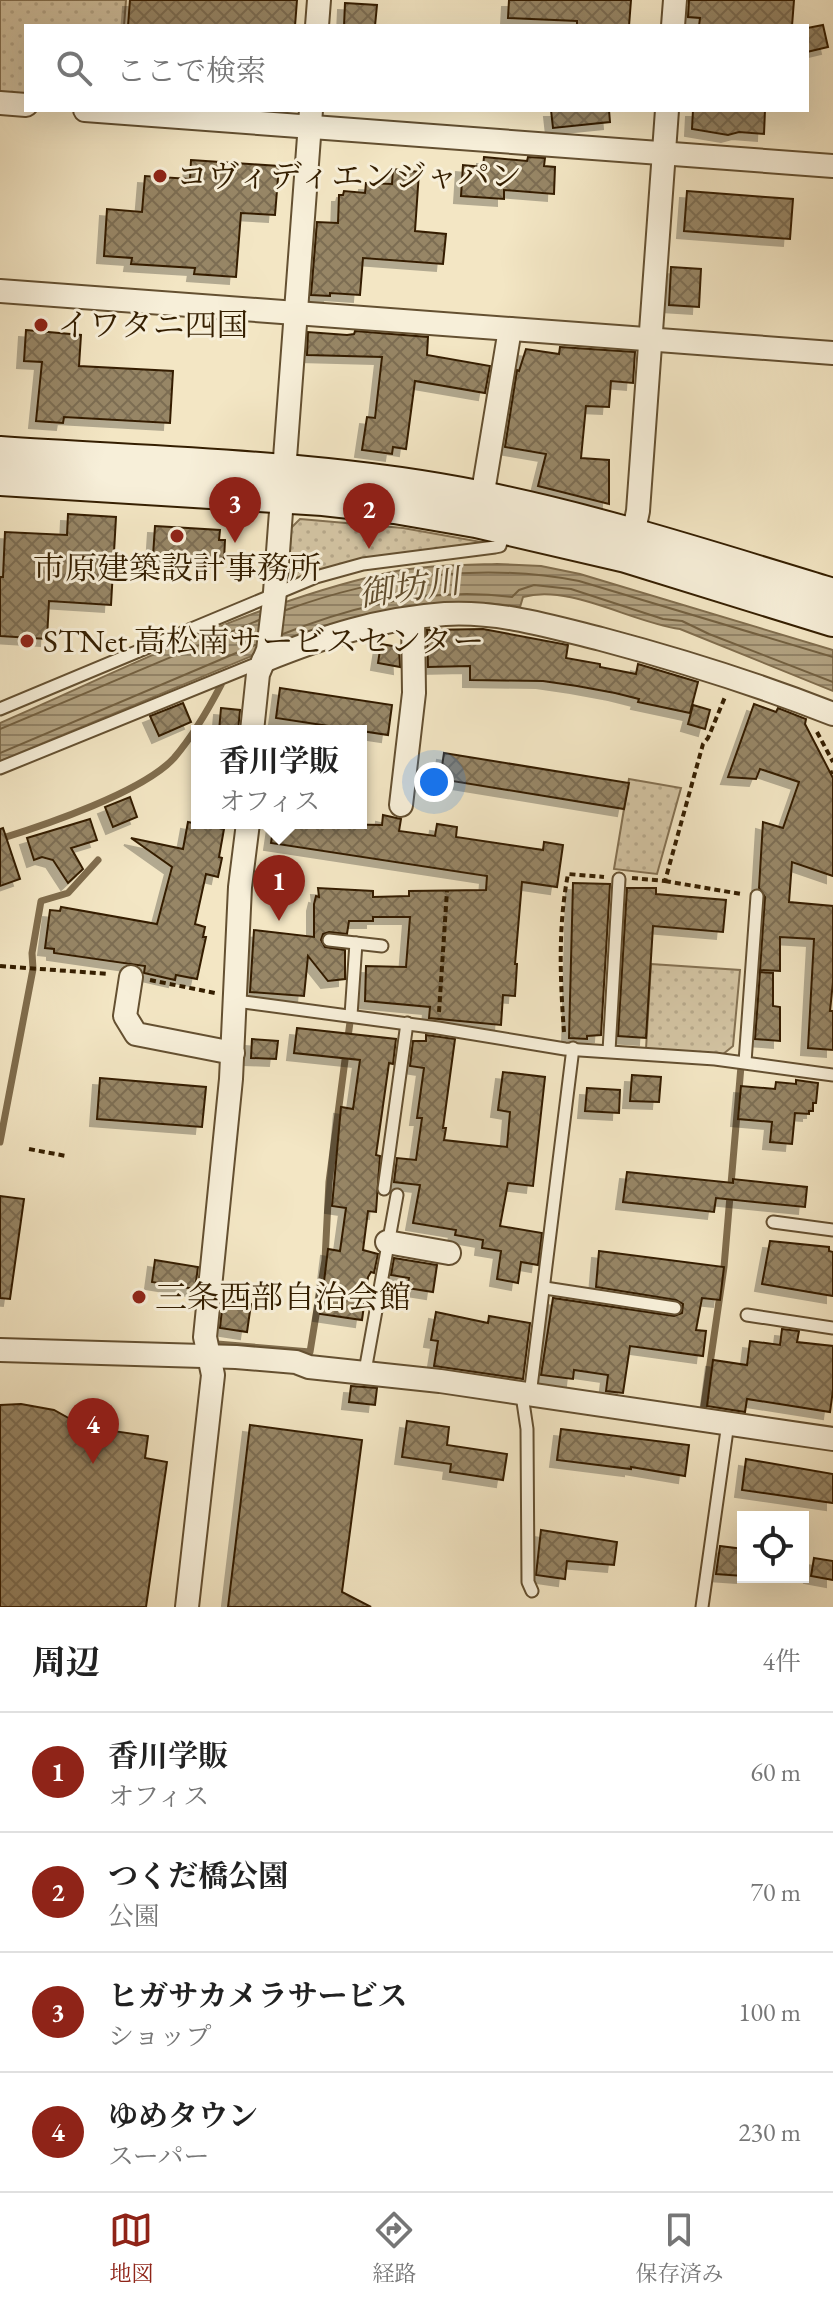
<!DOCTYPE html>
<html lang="ja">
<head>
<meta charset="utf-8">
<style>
  :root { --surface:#fff; --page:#f6f6f6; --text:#222; --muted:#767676; --line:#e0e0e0; --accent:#8f2418 }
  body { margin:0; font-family:"EB Garamond","Noto Serif JP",serif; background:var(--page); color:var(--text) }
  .controls { position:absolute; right:24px; bottom:24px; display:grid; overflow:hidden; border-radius:0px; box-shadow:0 8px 32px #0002 }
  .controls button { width:72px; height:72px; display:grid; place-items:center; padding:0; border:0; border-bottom:2px solid var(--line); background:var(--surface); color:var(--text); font:40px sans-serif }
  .you { position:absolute; left:434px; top:782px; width:28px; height:28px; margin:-20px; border:6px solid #fff; border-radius:50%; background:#1a73e8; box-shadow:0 0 0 12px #1a73e833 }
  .badge { display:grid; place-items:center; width:52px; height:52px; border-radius:50%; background:var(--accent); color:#fff; font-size:26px; font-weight:700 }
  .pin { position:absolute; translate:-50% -66px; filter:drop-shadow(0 2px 4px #0008) }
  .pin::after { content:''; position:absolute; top:42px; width:28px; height:24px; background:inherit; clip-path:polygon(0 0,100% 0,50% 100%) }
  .popup { position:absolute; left:191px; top:725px; width:176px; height:104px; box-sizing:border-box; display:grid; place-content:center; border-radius:0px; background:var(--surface); filter:drop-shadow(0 2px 6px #0005); font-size:26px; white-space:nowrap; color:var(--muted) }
  .popup b { font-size:30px; color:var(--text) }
  .popup::after { content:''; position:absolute; left:50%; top:100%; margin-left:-16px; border:16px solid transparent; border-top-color:var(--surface) }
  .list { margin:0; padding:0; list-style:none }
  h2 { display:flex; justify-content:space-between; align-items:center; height:104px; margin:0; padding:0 32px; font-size:34px }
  h2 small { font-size:26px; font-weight:400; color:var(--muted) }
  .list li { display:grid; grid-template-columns:52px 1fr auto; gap:24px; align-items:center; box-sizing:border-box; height:120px; padding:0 32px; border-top:2px solid var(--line) }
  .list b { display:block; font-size:30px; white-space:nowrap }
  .list p { margin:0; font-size:26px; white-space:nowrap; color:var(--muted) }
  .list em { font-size:26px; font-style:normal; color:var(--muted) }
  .icon { flex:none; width:44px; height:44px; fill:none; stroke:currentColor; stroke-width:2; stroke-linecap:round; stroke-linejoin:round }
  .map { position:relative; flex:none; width:833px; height:1607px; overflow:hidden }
  .search { position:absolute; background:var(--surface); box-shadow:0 8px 32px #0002; left:24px; right:24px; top:24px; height:88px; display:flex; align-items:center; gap:20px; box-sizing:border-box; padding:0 28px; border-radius:0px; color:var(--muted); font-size:30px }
  .sheet { height:584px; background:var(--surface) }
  nav { display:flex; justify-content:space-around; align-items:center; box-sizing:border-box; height:112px; border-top:2px solid var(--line); background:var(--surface); font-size:22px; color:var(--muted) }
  nav a { display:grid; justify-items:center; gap:4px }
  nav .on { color:var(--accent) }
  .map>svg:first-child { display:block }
  .green { fill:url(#green-dots); stroke:#847152; stroke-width:2 }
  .water { fill:url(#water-rules); stroke:#806d4d; stroke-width:2 }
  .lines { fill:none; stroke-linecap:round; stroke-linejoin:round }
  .shore { stroke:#736040; stroke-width:2 }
  .stream { stroke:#806d4d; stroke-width:7 }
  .building { fill:url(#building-cross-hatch); stroke:#341e00; stroke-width:2; filter:url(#shadow) }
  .lane-casing { stroke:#645031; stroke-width:15 }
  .street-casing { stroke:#645031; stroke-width:26 }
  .secondary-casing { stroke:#341e00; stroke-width:36 }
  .path { stroke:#341e00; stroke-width:4; stroke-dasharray:6 4; stroke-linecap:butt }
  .lane { stroke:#f7efd9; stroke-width:11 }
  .street { stroke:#f7efd9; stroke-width:22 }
  .secondary { stroke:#f7efd9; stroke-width:32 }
  .poi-dot { fill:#8f2418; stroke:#f7efd9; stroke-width:3 }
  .labels { text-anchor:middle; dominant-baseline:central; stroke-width:6; stroke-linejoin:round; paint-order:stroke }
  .poi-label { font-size:32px; fill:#341e00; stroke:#f7efd9; text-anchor:start }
  .water-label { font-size:34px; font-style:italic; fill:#604c2d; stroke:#f7efd9 }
</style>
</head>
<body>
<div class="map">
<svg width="833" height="1607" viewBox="0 0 833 1607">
  <defs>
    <pattern id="green-dots" width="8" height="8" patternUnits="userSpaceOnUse" patternTransform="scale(2)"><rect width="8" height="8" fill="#d3c4a3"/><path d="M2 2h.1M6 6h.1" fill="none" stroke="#b6a88b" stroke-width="1.8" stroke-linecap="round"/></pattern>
    <pattern id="water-rules" width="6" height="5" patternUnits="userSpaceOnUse" patternTransform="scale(2)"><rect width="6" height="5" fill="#b2a281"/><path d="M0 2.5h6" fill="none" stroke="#928367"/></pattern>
    <pattern id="building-cross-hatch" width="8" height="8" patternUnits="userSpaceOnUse" patternTransform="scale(2)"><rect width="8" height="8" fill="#978666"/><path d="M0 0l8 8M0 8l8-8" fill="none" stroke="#7c6d52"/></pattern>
    <filter id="shadow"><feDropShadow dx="-7" dy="7" stdDeviation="0" flood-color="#0004"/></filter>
  </defs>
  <rect width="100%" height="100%" fill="#f3e6c4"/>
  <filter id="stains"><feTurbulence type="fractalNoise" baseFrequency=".0025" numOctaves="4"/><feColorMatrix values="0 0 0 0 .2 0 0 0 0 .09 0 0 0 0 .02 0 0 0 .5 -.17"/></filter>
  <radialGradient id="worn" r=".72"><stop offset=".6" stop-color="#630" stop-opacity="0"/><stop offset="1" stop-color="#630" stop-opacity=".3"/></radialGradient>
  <!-- green -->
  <g class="green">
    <polygon points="0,0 126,0 124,26 26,26 26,97 0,95"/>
    <polygon points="300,519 403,528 481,542 480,546 288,584 291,528"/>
    <polygon points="629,779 681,788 657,874 614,869"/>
    <polygon points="651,964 740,970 733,1046 722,1055 646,1049"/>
  </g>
  <!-- water -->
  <path class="water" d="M 497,564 L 541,566 L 580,574 L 833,650 L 833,691 L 680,629 C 630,622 571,584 523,597 L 520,607 C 451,595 384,608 319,628 L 0,761 L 0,723 C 127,668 252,603 387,573 C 423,565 461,565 497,564 Z"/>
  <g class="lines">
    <!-- shore -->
    <g class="shore">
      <path d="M 286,610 C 379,576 481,562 579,581 L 833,657"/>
      <path d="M 283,634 C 355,605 433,586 512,597 L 519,590 L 534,585 L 571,589 L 663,619 L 682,621 L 709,634 L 833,682"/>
      <polyline points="0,729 259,620"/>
      <polyline points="0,753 255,645"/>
    </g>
    <!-- stream -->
    <g class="stream">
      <path d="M 0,839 C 45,825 143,792 174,758 C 192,737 208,710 221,685"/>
      <polyline points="0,1142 33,969 32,953 41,901 68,893 98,860"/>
      <polyline points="217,1344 310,1352 325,1260 329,1182 350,1022"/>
      <polyline points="703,1412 724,1267 741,1066"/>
    </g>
  </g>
  <!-- building -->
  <g class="building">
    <polygon points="130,0 297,0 295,26 128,26"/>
    <polygon points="509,0 631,0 629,26 577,26 577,21 508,18"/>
    <polygon points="689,0 794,0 792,26 699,26 700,18 688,17"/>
    <polygon points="345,3 377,5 375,26 344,26"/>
    <polygon points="823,25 828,47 807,52 807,28"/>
    <polygon points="551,110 609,110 610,122 553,128"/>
    <polygon points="693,110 765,110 764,134 739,132 728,135 692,129"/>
    <polygon points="484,157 527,161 528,157 545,158 544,166 555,167 554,194 504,190 504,199 461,196 463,165 483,167"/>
    <polygon points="191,160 279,166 275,215 241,213 236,277 194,274 195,268 131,264 132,258 104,256 107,209 142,212 145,176 190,179"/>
    <polygon points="393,169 419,172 415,231 446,234 443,264 363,258 360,295 330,293 330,296 311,295 317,222 338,223 339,195 343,195 344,191 365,193 366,183 392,184"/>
    <polygon points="687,191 793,199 790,239 684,231"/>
    <polygon points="671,267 701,269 699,307 669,305"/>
    <polygon points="26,330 81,335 79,366 173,371 170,423 64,417 63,423 36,421 42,362 24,361"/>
    <polygon points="355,331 428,337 427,355 490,366 485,393 415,381 406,449 393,447 392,454 362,450 367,417 375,418 382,357 307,355 308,332 347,335 354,334"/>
    <polygon points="560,347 635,352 633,383 611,381 609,407 586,406 581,458 609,460 609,504 538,486 546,454 505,447 517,370 519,371 526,349 559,354"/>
    <polygon points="68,514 116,517 111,605 49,601 47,639 0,636 0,577 3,577 5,532 67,535"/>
    <polygon points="155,526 220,530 219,540 225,540 224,560 153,556"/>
    <polygon points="483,629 568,645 566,658 600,664 600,667 636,674 638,664 698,682 690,713 638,702 639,699 615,693 577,686 543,681 470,680 470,666 428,667 427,630"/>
    <polygon points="381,644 399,647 400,667 378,663"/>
    <polygon points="280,688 392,705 388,735 276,718"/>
    <polygon points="183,703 191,722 159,736 150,716"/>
    <polygon points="754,704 776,712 778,708 806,719 805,724 833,778 833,876 792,862 789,902 833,906 833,982 830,1011 833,1011 833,1050 808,1048 814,939 780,937 780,971 760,970 765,897 759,888 763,822 783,828 799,782 760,769 756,779 728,777"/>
    <polygon points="693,705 710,710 705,729 688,724"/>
    <polygon points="221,708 240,710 238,731 219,731"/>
    <polygon points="444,753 629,783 624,809 440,779"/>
    <polygon points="130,797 137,817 113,827 105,807"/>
    <polygon points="383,815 401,819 399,831 435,836 437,824 457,827 456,837 543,850 544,842 563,845 557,887 522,882 515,964 517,964 515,996 503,995 501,1025 429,1018 430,1007 365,1001 366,966 406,967 410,917 373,917 373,921 349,921 347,934 329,932 323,934 321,940 325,947 345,950 345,979 328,981 308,956 304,996 250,992 254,930 314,937 314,904 316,896 319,897 318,888 373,891 373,897 409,896 409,891 486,890 487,876 271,843 274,823 382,825"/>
    <polygon points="90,819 97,840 71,848 83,869 68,883 53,860 42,857 34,860 27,838"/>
    <polygon points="188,822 224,829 219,857 222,858 218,877 206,874 195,924 205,927 203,937 206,937 197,979 176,975 175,980 144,973 145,966 54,953 54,949 45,948 50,910 60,911 61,907 157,924 172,867 131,838 183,849"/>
    <polygon points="3,828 20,879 0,886 0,829"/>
    <polygon points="573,883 610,884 601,1035 587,1036 587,1039 569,1038"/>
    <polygon points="627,888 656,888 656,894 726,900 723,932 653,926 646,1038 618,1036"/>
    <polygon points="760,972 773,973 773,1006 780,1007 780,1041 755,1039"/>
    <polygon points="297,1028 396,1039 393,1064 389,1063 376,1155 380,1156 376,1212 368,1211 363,1250 378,1254 374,1273 371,1272 368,1277 362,1320 320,1314 328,1249 340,1251 346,1208 332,1206 341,1107 353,1109 360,1060 294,1053"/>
    <polygon points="426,1035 455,1039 443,1128 446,1128 444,1140 507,1147 510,1112 498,1110 503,1072 545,1077 533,1186 508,1183 500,1226 542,1233 538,1265 521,1262 518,1283 497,1279 501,1251 482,1248 483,1240 455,1235 456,1230 413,1223 420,1185 394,1182 397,1158 416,1160 422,1118 417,1118 424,1068 410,1066 413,1041 426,1041"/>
    <polygon points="252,1039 278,1041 276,1059 251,1058"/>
    <polygon points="632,1075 661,1077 659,1102 630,1101"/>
    <polygon points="100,1078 206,1087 202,1127 97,1119"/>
    <polygon points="796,1080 818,1083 816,1103 813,1103 813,1111 809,1111 809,1114 795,1113 792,1144 770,1142 772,1122 738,1119 741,1086 775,1089 776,1082 796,1084"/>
    <polygon points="587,1088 620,1090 619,1113 585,1111"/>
    <polygon points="627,1172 733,1183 733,1179 807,1187 805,1207 716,1198 714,1212 623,1202"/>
    <polygon points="0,1196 24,1199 10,1299 0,1298"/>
    <polygon points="770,1241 829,1247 829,1251 833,1252 833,1296 762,1284"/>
    <polygon points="599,1251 724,1267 720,1300 702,1298 696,1330 706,1331 703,1356 630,1346 623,1393 606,1391 608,1375 574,1370 573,1379 541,1375 553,1298 674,1316 682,1313 683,1304 676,1300 596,1287"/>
    <polygon points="394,1258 437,1265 433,1292 407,1288 409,1278 391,1275"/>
    <polygon points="155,1260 198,1267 195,1289 152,1282"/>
    <polygon points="223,1300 251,1304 247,1332 220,1328"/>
    <polygon points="436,1312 488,1323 489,1316 530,1323 523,1379 434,1366 438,1341 431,1340"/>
    <polygon points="782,1329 799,1331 797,1342 833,1346 833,1390 830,1412 747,1399 745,1412 707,1406 713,1360 747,1365 750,1341 780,1345"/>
    <polygon points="351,1386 377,1388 375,1405 349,1402"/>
    <polygon points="21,1404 54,1410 72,1420 72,1425 148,1436 145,1458 167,1462 146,1607 0,1607 0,1405"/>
    <polygon points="407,1421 449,1427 447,1445 507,1454 503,1480 450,1472 451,1464 402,1457"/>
    <polygon points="250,1425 362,1440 342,1592 371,1607 228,1607"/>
    <polygon points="561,1429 689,1445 685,1476 631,1467 631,1469 557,1460"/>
    <polygon points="746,1459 833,1474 833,1503 742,1490"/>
    <polygon points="541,1530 617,1542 614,1565 567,1561 565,1579 536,1575"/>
    <polygon points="720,1546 743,1549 743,1576 716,1574"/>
    <polygon points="814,1558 833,1561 833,1580 811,1576"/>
  </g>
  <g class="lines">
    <defs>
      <g id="lane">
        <polyline points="0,709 316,577 363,564 495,547 500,546 505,529"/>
        <polyline points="0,768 263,661"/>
        <polyline points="329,940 382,946"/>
        <polyline points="236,1001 438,1028 565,1049 715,1059 833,1075"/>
        <polyline points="351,1015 356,943"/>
        <polyline points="609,1051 619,879"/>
        <polyline points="745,1062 757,896"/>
        <polyline points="384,1189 407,1023"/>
        <polyline points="773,1222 833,1230"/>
        <polyline points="545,1288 675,1308"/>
        <polyline points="747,1315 833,1328"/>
        <polyline points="365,1371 397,1195"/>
        <polyline points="532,1591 528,1582 527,1429 523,1402 530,1395 573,1048"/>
        <polyline points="702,1607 728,1423"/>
      </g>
      <g id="street">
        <polyline points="317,26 319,0"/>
        <polyline points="673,26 675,0"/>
        <polyline points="0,103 26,105"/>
        <polyline points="85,110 833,166"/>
        <polyline points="0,291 833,353"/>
        <polyline points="482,498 510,329"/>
        <polyline points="633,535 638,511 667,110"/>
        <path d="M 263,661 C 325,636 378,619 445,614 C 499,611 549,626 601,639 C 680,660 757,684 833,714"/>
        <polyline points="252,731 258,674 268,650 275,592 311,110"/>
        <polyline points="401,805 414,693 413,618"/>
        <polyline points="131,977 125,1016 136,1034 233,1053"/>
        <polyline points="387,1242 449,1253"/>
        <polyline points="0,1350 236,1357 296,1362 309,1367 440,1381 833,1439"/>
        <polyline points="187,1607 213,1375 205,1337 231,1079 240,887 248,823"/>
      </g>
      <g id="secondary">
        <path d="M 0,453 C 160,464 325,466 482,498 C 601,522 717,560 833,595"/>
        <polyline points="0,479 323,499 395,507 476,521 626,556 833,620"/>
      </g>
    </defs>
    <!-- lane casing -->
    <use href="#lane" class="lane-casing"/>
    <!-- street casing -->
    <use href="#street" class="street-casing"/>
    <!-- secondary casing -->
    <use href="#secondary" class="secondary-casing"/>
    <!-- path -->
    <g class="path">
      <polyline points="817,732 833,762"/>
      <polyline points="830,773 833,772"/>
      <polyline points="632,878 665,881 703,744 708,738 725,697"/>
      <polyline points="665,881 741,894"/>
      <polyline points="0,966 109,974"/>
      <polyline points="150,980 215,993"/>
      <polyline points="439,1012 447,891"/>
      <path d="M 564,1032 C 560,979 558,926 568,874 L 604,877"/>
      <polyline points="29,1149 66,1156"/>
    </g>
    <!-- lane -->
    <use href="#lane" class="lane"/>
    <!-- street -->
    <use href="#street" class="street"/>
    <!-- secondary -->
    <use href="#secondary" class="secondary"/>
  </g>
  <!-- markers -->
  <g class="poi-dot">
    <circle cx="160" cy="176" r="8"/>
    <circle cx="41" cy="325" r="8"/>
    <circle cx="177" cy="536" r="8"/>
    <circle cx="27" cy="641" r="8"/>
    <circle cx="139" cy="1297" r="8"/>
  </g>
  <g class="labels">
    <!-- poi labels -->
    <g class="poi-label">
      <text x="176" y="176">コヴィディエンジャパン</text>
      <text x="57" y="325">イワタニ四国</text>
      <text x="177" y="568" text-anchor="middle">市原建築設計事務所</text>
      <text x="43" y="641">STNet 高松南サービスセンター</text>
      <text x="155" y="1297">三条西部自治会館</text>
    </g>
    <!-- water labels -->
    <g class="water-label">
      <text transform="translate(409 587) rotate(-8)">御坊川</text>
    </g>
  </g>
  <rect width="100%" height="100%" filter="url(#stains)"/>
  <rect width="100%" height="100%" fill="url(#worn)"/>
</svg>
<div class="controls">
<button><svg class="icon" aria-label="locate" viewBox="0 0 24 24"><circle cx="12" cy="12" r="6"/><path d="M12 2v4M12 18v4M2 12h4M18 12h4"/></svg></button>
</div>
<div class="you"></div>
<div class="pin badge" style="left:279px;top:921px">1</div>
<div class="popup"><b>香川学販</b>オフィス</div>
<div class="pin badge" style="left:369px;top:549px">2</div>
<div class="pin badge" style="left:235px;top:543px">3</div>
<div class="pin badge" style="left:93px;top:1464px">4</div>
<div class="search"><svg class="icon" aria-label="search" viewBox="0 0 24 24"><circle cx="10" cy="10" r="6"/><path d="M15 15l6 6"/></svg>ここで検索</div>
</div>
<section class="sheet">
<h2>周辺<small>4件</small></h2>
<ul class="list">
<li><span class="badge">1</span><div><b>香川学販</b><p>オフィス</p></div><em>60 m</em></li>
<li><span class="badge">2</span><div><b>つくだ橋公園</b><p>公園</p></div><em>70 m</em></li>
<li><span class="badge">3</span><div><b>ヒガサカメラサービス</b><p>ショップ</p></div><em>100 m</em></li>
<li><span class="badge">4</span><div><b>ゆめタウン</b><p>スーパー</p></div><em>230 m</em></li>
</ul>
</section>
<nav>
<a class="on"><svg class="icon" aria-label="map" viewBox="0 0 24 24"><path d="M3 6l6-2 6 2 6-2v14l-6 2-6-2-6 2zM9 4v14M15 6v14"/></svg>地図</a>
<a><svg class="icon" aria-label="directions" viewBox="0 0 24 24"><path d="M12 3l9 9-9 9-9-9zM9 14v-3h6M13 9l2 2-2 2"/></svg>経路</a>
<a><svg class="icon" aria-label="saved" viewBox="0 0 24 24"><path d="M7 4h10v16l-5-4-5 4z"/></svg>保存済み</a>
</nav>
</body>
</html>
